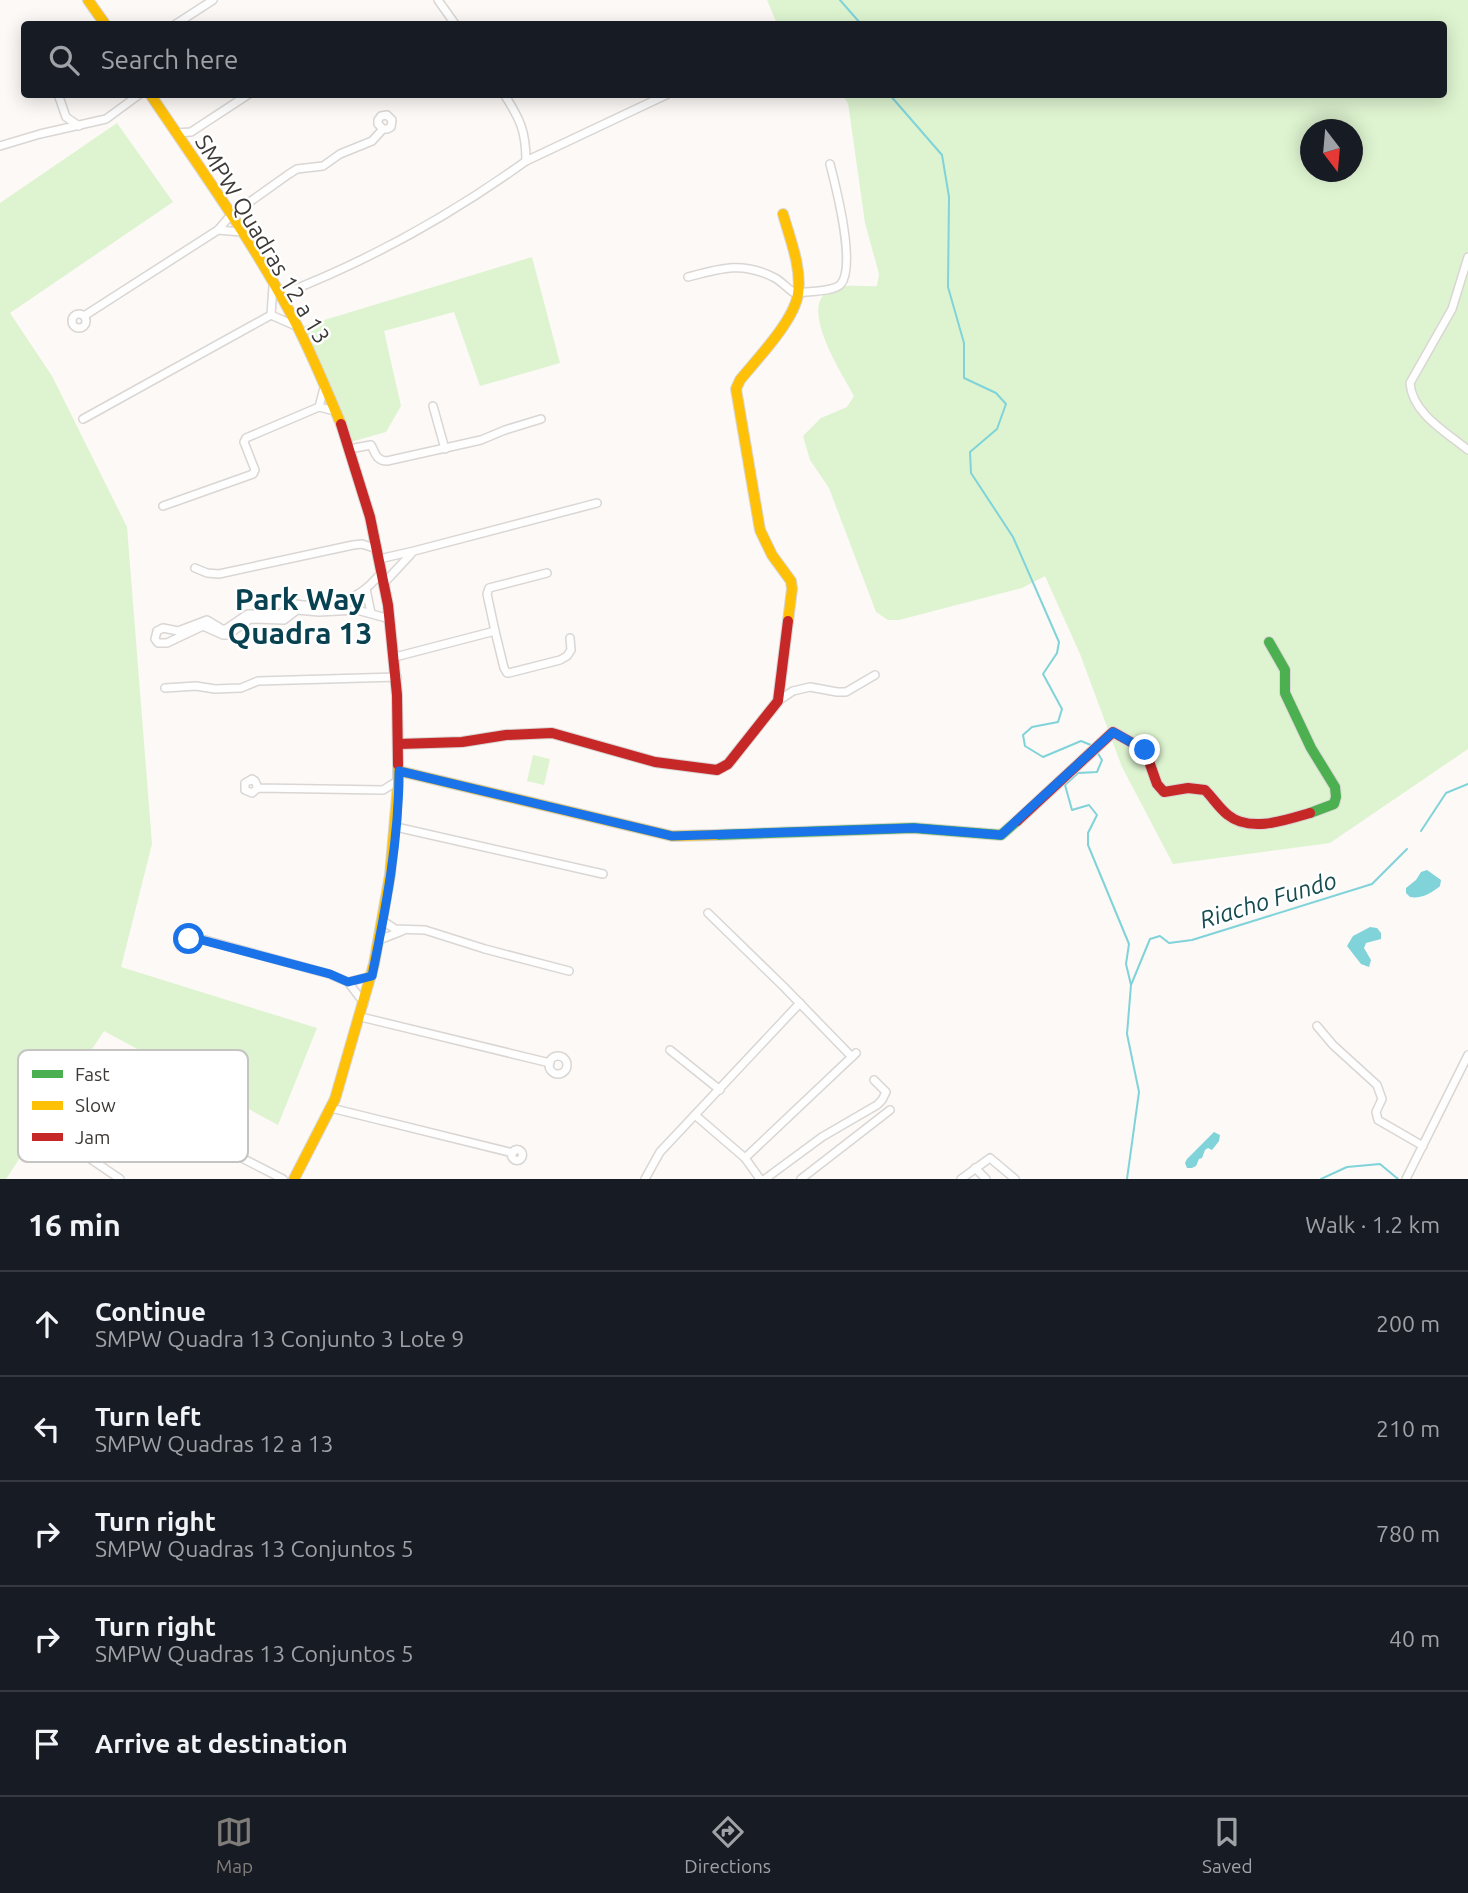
<!DOCTYPE html>
<html lang="en">
<head>
<meta charset="utf-8">
<style>
  :root { --surface:#171b24; --page:#242831; --text:#f1f3f6; --muted:#9ea1a6; --line:#363941; --accent:#807c79 }
  body { margin:0; font-family:Ubuntu,sans-serif; background:var(--page); color:var(--text) }
  .compass { position:absolute; left:1300px; top:119px; width:63px; height:63px; border-radius:50%; background:var(--surface); box-shadow:0 4px 18px #0003; rotate:164deg }
  .stop { position:absolute; width:21px; height:21px; margin:-16px; border:5px solid #1a73e8; border-radius:50%; background:#fff }
  .stop.end { background:#1a73e8; border-color:#fff; box-shadow:0 2px 7px #0008 }
  .list { margin:0; padding:0; list-style:none }
  h2 { display:flex; justify-content:space-between; align-items:center; height:91px; margin:0; padding:0 28px; font-size:30px }
  h2 small { font-size:23px; font-weight:400; color:var(--muted) }
  .list li { display:grid; grid-template-columns:46px 1fr auto; gap:21px; align-items:center; box-sizing:border-box; height:105px; padding:0 28px; border-top:2px solid var(--line) }
  .list b { display:block; font-size:26px; white-space:nowrap }
  .list p { margin:0; font-size:23px; white-space:nowrap; color:var(--muted) }
  .list em { font-size:23px; font-style:normal; color:var(--muted) }
  .icon { flex:none; width:38px; height:38px; fill:none; stroke:currentColor; stroke-width:2; stroke-linecap:round; stroke-linejoin:round }
  .map { position:relative; flex:none; width:1468px; height:1179px; overflow:hidden }
  .search { position:absolute; background:var(--surface); box-shadow:0 4px 18px #0003; left:21px; right:21px; top:21px; height:77px; display:flex; align-items:center; gap:18px; box-sizing:border-box; padding:0 24px; border-radius:7px; color:var(--muted); font-size:26px }
  .sheet { height:616px; background:var(--surface) }
  nav { display:flex; justify-content:space-around; align-items:center; box-sizing:border-box; height:98px; border-top:2px solid var(--line); background:var(--surface); font-size:19px; color:var(--muted) }
  nav a { display:grid; justify-items:center; gap:4px }
  nav .on { color:var(--accent) }
  .map>svg:first-child { display:block }
  .green { fill:#def4d0; fill-rule:evenodd }
  .water { fill:#7fd3d9 }
  .lines { fill:none; stroke-linecap:round; stroke-linejoin:round }
  .stream { stroke:#7fd3d9; stroke-width:2 }
  .street-casing { stroke:#d9d6d3; stroke-width:10 }
  .fast-casing { stroke:#d9d6d3; stroke-width:12 }
  .slow-casing { stroke:#d9d6d3; stroke-width:12 }
  .jam-casing { stroke:#d9d6d3; stroke-width:12 }
  .street { stroke:#fffefe; stroke-width:7 }
  .fast { stroke:#4caf50; stroke-width:10 }
  .slow { stroke:#ffc107; stroke-width:10 }
  .jam { stroke:#c62828; stroke-width:10 }
  .route { stroke:#1a73e8; stroke-width:9 }
  .labels { text-anchor:middle; dominant-baseline:central; stroke-width:5; stroke-linejoin:round; paint-order:stroke }
  .street-label { font-size:23px; fill:#3d3936; stroke:#fff }
  .water-label { font-size:24px; font-style:italic; fill:#164b4f; stroke:#fff }
  .district-label { font-size:30px; font-weight:bold; fill:#084150; stroke:#fff }
  .key { fill:#fff; stroke:#c5c4c3; stroke-width:2 }
  .key-label { font-size:19px; fill:#3d3936 }
</style>
</head>
<body>
<div class="map">
<svg width="1468" height="1179" viewBox="0 0 1468 1179">
  <rect width="100%" height="100%" fill="#fcf9f6"/>
  <!-- green -->
  <g class="green">
    <path d="M 767,0 L 1468,0 L 1468,749 L 1330,843 L 1173,864 L 1122,767 L 1080,654 L 1045,576 L 1022,588 L 899,620 L 888,620 L 876,612 L 829,488 L 810,460 L 803,436 L 821,418 L 847,407 L 854,396 C 843,375 799,309 828,291 C 841,283 862,287 877,286 L 879,274 L 865,223 L 848,103 L 842,95 L 1444,94 L 1444,24 L 777,24 ZM 1310,130 L 1352,130 L 1352,172 L 1310,172 Z"/>
    <polygon points="117,123 173,202 10,313 52,376 127,527 152,844 121,967 317,1028 278,1125 104,1031 6,1179 0,1179 0,203"/>
    <polygon points="532,257 560,363 480,386 454,312 384,331 401,406 386,432 347,443 298,328"/>
    <polygon points="533,755 550,759 544,785 527,781"/>
  </g>
  <!-- water -->
  <g class="water">
    <path d="M 1427,870 L 1441,880 L 1440,886 C 1432,893 1421,899 1410,897 L 1406,893 L 1406,888 L 1416,880 L 1421,872 Z"/>
    <polygon points="1370,927 1377,928 1381,933 1381,939 1366,943 1364,948 1371,960 1369,967 1361,964 1347,946 1353,936"/>
    <polygon points="1214,1132 1220,1135 1219,1141 1212,1150 1208,1148 1205,1150 1202,1158 1199,1159 1196,1166 1192,1168 1187,1168 1185,1163 1187,1159"/>
  </g>
  <g class="lines">
    <!-- stream -->
    <g class="stream">
      <polyline points="840,0 861,24"/>
      <polyline points="889,94 942,155 949,197 948,287 964,343 964,378 996,393 1006,404 997,429 970,452 971,473 1013,537 1059,642 1057,653 1043,674 1062,709 1058,722 1032,727 1023,735 1025,746 1043,757 1081,741 1091,745"/>
      <polyline points="1097,752 1102,760 1097,772 1078,773 1065,785 1072,810 1089,805 1097,815 1088,833 1088,845 1129,944 1126,964 1131,985"/>
      <polyline points="1421,831 1446,793 1468,784"/>
      <polyline points="1127,1179 1139,1092 1127,1034 1131,985 1150,939 1160,936 1169,943 1192,940 1372,884 1407,849"/>
      <polyline points="1321,1179 1347,1167 1380,1164 1398,1179"/>
    </g>
    <defs>
      <g id="street">
        <polyline points="438,0 455,24"/>
        <polyline points="176,24 213,0"/>
        <polyline points="58,94 66,117 79,126"/>
        <polyline points="176,133 191,132 249,94"/>
        <polyline points="0,146 40,134 106,119 140,94"/>
        <polyline points="526,161 668,94"/>
        <polyline points="218,230 241,232"/>
        <path d="M 1468,257 L 1452,309 L 1410,383 C 1412,413 1446,432 1468,450"/>
        <path d="M 688,277 C 721,268 743,261 775,278 C 784,283 789,291 798,295"/>
        <path d="M 798,293 C 809,291 834,292 841,284 C 856,265 836,187 830,164"/>
        <path d="M 280,295 C 369,261 448,217 526,161 C 526,131 520,119 504,94"/>
        <circle cx="79" cy="321" r="7"/>
        <polyline points="271,315 273,286"/>
        <polyline points="271,315 296,326"/>
        <polyline points="84,316 218,230 230,216 289,174 297,169 323,166 340,154 372,141 383,129 387,129 391,127 392,120 387,115 381,116 378,120 378,124 383,129"/>
        <polyline points="433,406 445,449"/>
        <polyline points="319,407 325,384"/>
        <polyline points="83,419 271,315"/>
        <path d="M 349,449 L 371,445 C 375,452 376,461 387,461 L 481,440 L 505,430 L 541,419"/>
        <polyline points="163,506 253,474 255,470 244,442 246,438 319,407 335,411"/>
        <polyline points="379,559 414,551 597,503"/>
        <polyline points="195,568 207,573 219,574 353,545 362,544 377,549"/>
        <path d="M 382,572 C 376,579 369,587 361,592 C 344,604 316,608 295,604 L 280,614 L 248,614 L 226,629 L 222,629 L 207,620 L 178,631 L 163,628 L 157,631 L 155,639 L 158,643 L 167,643 L 203,626 L 223,635 L 228,635 L 250,619 L 284,620 L 297,610 L 319,612 L 357,610 L 390,619"/>
        <polyline points="384,583 411,554"/>
        <polyline points="366,589 371,613"/>
        <polyline points="495,631 504,668 507,673 509,673 560,660 567,656 571,650 570,638"/>
        <polyline points="395,657 495,631 487,594 489,588 547,573"/>
        <polyline points="165,688 196,686 215,689 241,688 258,681 397,677"/>
        <polyline points="778,701 793,691 810,687 837,692 846,692 875,675"/>
        <polyline points="258,788 255,781 252,779 245,783 245,790 252,793 258,788 383,790 399,780"/>
        <polyline points="396,827 603,874"/>
        <polyline points="708,913 784,987 852,1057"/>
        <polyline points="383,921 395,929 425,930 485,949 569,971"/>
        <circle cx="184" cy="942" r="5.5"/>
        <polyline points="189,939 198,938 329,974 348,982 364,1003"/>
        <polyline points="379,940 402,931"/>
        <polyline points="348,982 372,976"/>
        <polyline points="361,1017 550,1063"/>
        <polyline points="1317,1026 1333,1045 1377,1085 1382,1099 1376,1112 1378,1120 1423,1146"/>
        <polyline points="670,1050 720,1090"/>
        <circle cx="558" cy="1065" r="9"/>
        <polyline points="132,1102 283,1179"/>
        <polyline points="331,1108 513,1153"/>
        <polyline points="695,1115 745,1158 760,1179"/>
        <polyline points="73,1147 120,1179"/>
        <circle cx="517" cy="1155" r="5.5"/>
        <polyline points="745,1158 856,1053"/>
        <polyline points="975,1168 986,1179"/>
        <polyline points="645,1179 660,1152 800,1003"/>
        <polyline points="765,1179 822,1137 877,1105 882,1100 886,1092 874,1080"/>
        <polyline points="801,1179 890,1110"/>
        <polyline points="961,1179 990,1158 1015,1179"/>
        <polyline points="1406,1179 1468,1055"/>
      </g>
      <g id="fast">
        <polyline points="1269,642 1285,670 1285,693 1311,748 1335,787 1336,797 1334,804 1310,813"/>
        <polyline points="715,835 913,828 1001,835 1017,821"/>
      </g>
      <g id="slow">
        <polyline points="88,0 105,24"/>
        <path d="M 150,94 C 199,167 251,238 292,316 C 311,351 325,387 341,424"/>
        <path d="M 783,214 C 790,239 802,268 798,294 C 794,321 757,359 740,380 L 736,389 L 760,530 L 772,555 L 791,581 L 792,589 L 788,621"/>
        <polyline points="399,771 672,836 715,835"/>
        <polyline points="294,1179 335,1099 374,964 390,875 398,785 398,765"/>
      </g>
      <g id="jam">
        <polyline points="341,424 370,517 388,605 397,695 398,765"/>
        <polyline points="399,744 462,742 506,735 552,733 655,762 717,770 728,764 778,701 788,621"/>
        <path d="M 1017,821 L 1113,732 L 1145,750 L 1157,784 L 1164,792 L 1188,788 L 1205,790 C 1213,798 1219,808 1228,815 C 1250,833 1286,820 1310,813"/>
      </g>
    </defs>
    <!-- street casing -->
    <use href="#street" class="street-casing"/>
    <!-- fast casing -->
    <use href="#fast" class="fast-casing"/>
    <!-- slow casing -->
    <use href="#slow" class="slow-casing"/>
    <!-- jam casing -->
    <use href="#jam" class="jam-casing"/>
    <!-- street -->
    <use href="#street" class="street"/>
    <!-- fast -->
    <use href="#fast" class="fast"/>
    <!-- slow -->
    <use href="#slow" class="slow"/>
    <!-- jam -->
    <use href="#jam" class="jam"/>
  </g>
  <g class="lines">
    <!-- route -->
    <path class="route" d="M 189,939 L 198,939 L 330,974 L 348,982 L 372,976 C 386,908 399,840 399,771 L 672,836 L 914,828 L 1001,835 L 1113,732 L 1145,750"/>
  </g>
  <g class="labels">
    <!-- street labels -->
    <g class="street-label">
      <text transform="translate(263 239) rotate(59)">SMPW Quadras 12 a 13</text>
    </g>
    <!-- water labels -->
    <g class="water-label">
      <text transform="translate(1268 900) rotate(-17)">Riacho Fundo</text>
    </g>
    <!-- district labels -->
    <g class="district-label">
      <text x="300" y="599">Park Way<tspan x="300" dy="34">Quadra 13</tspan></text>
    </g>
  </g>
  <!-- legend -->
  <rect x="18" y="1050" width="230" height="112" rx="10" class="key"/>
  <rect x="32" y="1070" width="31" height="8" fill="#4caf50"/>
  <rect x="32" y="1101" width="31" height="9" fill="#ffc107"/>
  <rect x="32" y="1133" width="31" height="8" fill="#c62828"/>
  <g class="key-label">
    <text x="75" y="1081">Fast</text>
    <text x="75" y="1112">Slow</text>
    <text x="75" y="1144">Jam</text>
  </g>
</svg>
<svg class="compass" viewBox="-18 -18 36 36"><path d="M0-13l5 13h-10z" fill="#e53935"/><path d="M0 13l5-13h-10z" fill="#9ea1a6"/></svg>
<div class="stop" style="left:189px;top:939px"></div>
<div class="stop end" style="left:1145px;top:750px"></div>
<div class="search"><svg class="icon" aria-label="search" viewBox="0 0 24 24"><circle cx="10" cy="10" r="6"/><path d="M15 15l6 6"/></svg>Search here</div>
</div>
<section class="sheet">
<h2>16 min<small>Walk · 1.2 km</small></h2>
<ul class="list">
<li><svg class="icon" aria-label="ahead" viewBox="0 0 24 24"><path d="M12 20V5M6 11l6-6 6 6"/></svg><div><b>Continue</b><p>SMPW Quadra 13 Conjunto 3 Lote 9</p></div><em>200 m</em></li>
<li><svg class="icon" aria-label="left" viewBox="0 0 24 24"><path d="M17 20v-9H6M10 6l-5 5 5 5"/></svg><div><b>Turn left</b><p>SMPW Quadras 12 a 13</p></div><em>210 m</em></li>
<li><svg class="icon" aria-label="right" viewBox="0 0 24 24"><path d="M7 20v-9h11M14 6l5 5-5 5"/></svg><div><b>Turn right</b><p>SMPW Quadras 13 Conjuntos 5</p></div><em>780 m</em></li>
<li><svg class="icon" aria-label="right" viewBox="0 0 24 24"><path d="M7 20v-9h11M14 6l5 5-5 5"/></svg><div><b>Turn right</b><p>SMPW Quadras 13 Conjuntos 5</p></div><em>40 m</em></li>
<li><svg class="icon" aria-label="arrive" viewBox="0 0 24 24"><path d="M6 21V4h12l-3 4 3 4H6"/></svg><div><b>Arrive at destination</b></div></li>
</ul>
</section>
<nav>
<a class="on"><svg class="icon" aria-label="map" viewBox="0 0 24 24"><path d="M3 6l6-2 6 2 6-2v14l-6 2-6-2-6 2zM9 4v14M15 6v14"/></svg>Map</a>
<a><svg class="icon" aria-label="directions" viewBox="0 0 24 24"><path d="M12 3l9 9-9 9-9-9zM9 14v-3h6M13 9l2 2-2 2"/></svg>Directions</a>
<a><svg class="icon" aria-label="saved" viewBox="0 0 24 24"><path d="M7 4h10v16l-5-4-5 4z"/></svg>Saved</a>
</nav>
</body>
</html>
